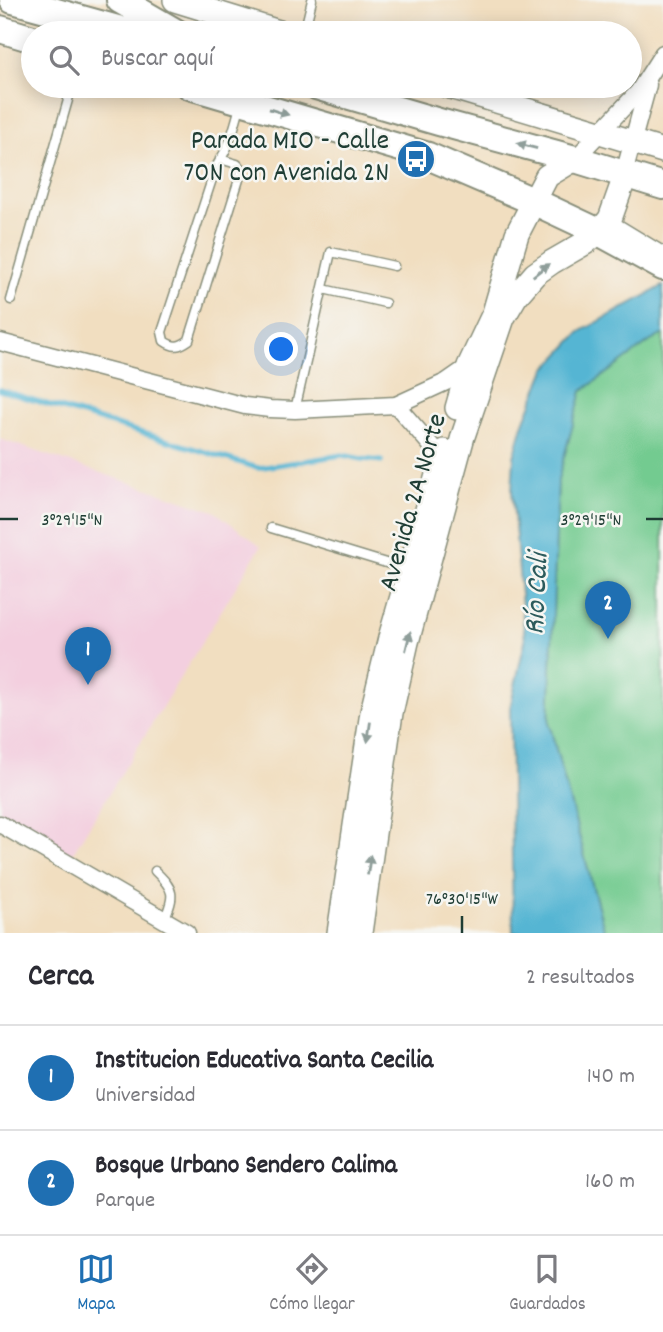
<!DOCTYPE html>
<html lang="es">
<head>
<meta charset="utf-8">
<style>
  :root { --surface:#fff; --page:#f2f2f3; --text:#2b2b33; --muted:#7c7c81; --line:#e1e1e2; --accent:#1f6fb2 }
  body { margin:0; font-family:Dekko,sans-serif; background:var(--page); color:var(--text) }
  .you { position:absolute; left:282px; top:350px; width:24px; height:24px; margin:-18px; border:5px solid #fff; border-radius:50%; background:#1a73e8; box-shadow:0 0 0 10px #1a73e833 }
  .badge { display:grid; place-items:center; width:46px; height:46px; border-radius:50%; background:var(--accent); color:#fff; font-size:23px; font-weight:700 }
  .pin { position:absolute; translate:-50% -58px; filter:drop-shadow(0 2px 4px #0008) }
  .pin::after { content:''; position:absolute; top:37px; width:24px; height:21px; background:inherit; clip-path:polygon(0 0,100% 0,50% 100%) }
  .list { margin:0; padding:0; list-style:none }
  h2 { display:flex; justify-content:space-between; align-items:center; height:91px; margin:0; padding:0 28px; font-size:30px }
  h2 small { font-size:23px; font-weight:400; color:var(--muted) }
  .list li { display:grid; grid-template-columns:46px 1fr auto; gap:21px; align-items:center; box-sizing:border-box; height:105px; padding:0 28px; border-top:2px solid var(--line) }
  .list b { display:block; font-size:26px; white-space:nowrap }
  .list p { margin:0; font-size:23px; white-space:nowrap; color:var(--muted) }
  .list em { font-size:23px; font-style:normal; color:var(--muted) }
  .icon { flex:none; width:38px; height:38px; fill:none; stroke:currentColor; stroke-width:2; stroke-linecap:round; stroke-linejoin:round }
  .map { position:relative; flex:none; width:663px; height:933px; overflow:hidden }
  .search { position:absolute; background:var(--surface); box-shadow:0 4px 18px #0003; left:21px; right:21px; top:21px; height:77px; display:flex; align-items:center; gap:18px; box-sizing:border-box; padding:0 24px; border-radius:38px; color:var(--muted); font-size:26px }
  .sheet { height:301px; background:var(--surface) }
  nav { display:flex; justify-content:space-around; align-items:center; box-sizing:border-box; height:98px; border-top:2px solid var(--line); background:var(--surface); font-size:19px; color:var(--muted) }
  nav a { display:grid; justify-items:center; gap:4px }
  nav .on { color:var(--accent) }
  .map>svg:first-child { display:block }
  .built { fill:#f3cfdf }
  .green { fill:#73cb90; stroke:#498462; stroke-width:2 }
  .water { fill:#55b5d3; stroke:#3a7984; stroke-width:2 }
  .lines { fill:none; stroke-linecap:round; stroke-linejoin:round }
  .stream { stroke:#55b5d3; stroke-width:5 }
  .lane-casing { stroke:#888e7a; stroke-width:11 }
  .street-casing { stroke:#888e7a; stroke-width:19 }
  .secondary-casing { stroke:#888e7a; stroke-width:26 }
  .primary-casing { stroke:#888e7a; stroke-width:30 }
  .lane { stroke:#fff; stroke-width:8 }
  .street { stroke:#fff; stroke-width:16 }
  .secondary { stroke:#fff; stroke-width:23 }
  .primary { stroke:#fff; stroke-width:26 }
  .oneway { fill:#8f9e9a }
  .ticks { fill:none; stroke:#1f3d34; stroke-width:2.5 }
  .labels { text-anchor:middle; dominant-baseline:central; stroke-width:5; stroke-linejoin:round; paint-order:stroke }
  .poi-label { font-size:28px; fill:#1f3d34; stroke:#f6f6f2; text-anchor:end }
  .street-label { font-size:28px; fill:#1f3d34; stroke:#f6f6f2 }
  .water-label { font-size:30px; font-style:italic; fill:#2c5b5c; stroke:#f6f6f2 }
  .ticks-label { font-size:18px; text-anchor:middle; fill:#1f3d34; stroke:#f6f6f2; stroke-width:5; stroke-linejoin:round; paint-order:stroke }
</style>
</head>
<body>
<div class="map">
<svg width="663" height="933" viewBox="0 0 663 933">
  <rect width="100%" height="100%" fill="#f6f6f2"/>
  <filter id="ink" filterUnits="userSpaceOnUse"><feTurbulence type="fractalNoise" baseFrequency=".0143" numOctaves="2"/><feDisplacementMap in="SourceGraphic" scale="14" xChannelSelector="R" yChannelSelector="G"/><feConvolveMatrix kernelMatrix="1 2 1 2 8 2 1 2 1" color-interpolation-filters="sRGB"/></filter>
  <filter id="wash" filterUnits="userSpaceOnUse"><feTurbulence type="fractalNoise" baseFrequency=".00686" numOctaves="4" result="noise"/><feDisplacementMap in="SourceGraphic" scale="28" xChannelSelector="R" yChannelSelector="G"/><feGaussianBlur stdDeviation="1.57" result="paint"/><feColorMatrix in="noise" values="0 0 0 0 0 0 0 0 0 0 0 0 0 0 0 0 0 1.4 0 .05"/><feComposite in="paint" operator="in"/></filter>
  <g filter="url(#wash)">
    <rect width="100%" height="100%" fill="#f1dec0"/>
    <!-- built -->
    <polygon class="built" points="0,439 214,511 261,546 66,864 0,824"/>
    <!-- green -->
    <polygon class="green" points="663,334 663,933 605,933 549,723 558,479 582,391 649,342"/>
    <!-- water -->
    <polygon class="water" points="663,286 663,334 649,342 582,391 558,479 549,723 605,933 513,933 510,708 525,641 512,491 514,457 523,425 546,369 580,332"/>
    <g class="lines">
      <!-- stream -->
      <polyline class="stream" points="0,390 258,468 342,455 362,459 382,461"/>
    </g>
  </g>
  <g filter="url(#ink)">
    <g class="lines">
      <defs>
        <g id="lane">
          <polyline points="304,33 312,0"/>
          <path d="M 220,159 L 237,164 L 241,168 L 241,173 L 189,340 C 179,347 174,348 164,341 L 162,332 L 216,167 C 221,158 227,150 230,140 C 234,129 237,118 240,106"/>
          <polyline points="612,220 663,251"/>
          <polyline points="323,289 385,303"/>
          <polyline points="11,300 72,86"/>
          <polyline points="295,410 331,252 394,266"/>
          <polyline points="271,528 409,570"/>
          <path d="M 155,871 C 175,890 175,895 164,920"/>
        </g>
        <g id="street">
          <polyline points="575,159 638,92 663,53"/>
          <polyline points="624,173 648,85"/>
          <polyline points="0,342 245,406 270,409 295,410 396,405 446,382 469,366"/>
          <polyline points="396,405 442,458 450,460"/>
          <polyline points="0,824 187,933"/>
        </g>
        <g id="secondary">
          <polyline points="175,0 282,33"/>
          <polyline points="447,86 663,151"/>
          <polyline points="457,408 469,366 494,313 517,234 547,176 575,159"/>
          <polyline points="339,933 372,712 390,638 444,451"/>
          <polyline points="360,933 391,713 407,642 463,436 503,318 516,296 535,274 552,262 585,243 599,232 610,219 622,185 624,173"/>
        </g>
        <g id="primary">
          <polyline points="13,0 132,33"/>
          <polyline points="120,0 177,33"/>
          <polyline points="0,29 33,39"/>
          <polyline points="190,86 428,156 533,201 599,232 663,267"/>
          <polyline points="316,86 439,122 575,159 663,186"/>
        </g>
      </defs>
      <!-- lane casing -->
      <use href="#lane" class="lane-casing"/>
      <!-- street casing -->
      <use href="#street" class="street-casing"/>
      <!-- secondary casing -->
      <use href="#secondary" class="secondary-casing"/>
      <!-- primary casing -->
      <use href="#primary" class="primary-casing"/>
      <!-- lane -->
      <use href="#lane" class="lane"/>
      <!-- street -->
      <use href="#street" class="street"/>
      <!-- secondary -->
      <use href="#secondary" class="secondary"/>
      <!-- primary -->
      <use href="#primary" class="primary"/>
    </g>
    <!-- one-way arrows -->
    <defs><path id="oneway-solid" d="M-6-.8H1V-3.2L6.5 0L1 3.2V.8H-6Z" transform="scale(1.75)"/></defs>
    <g class="oneway">
      <use href="#oneway-solid" transform="translate(279 112) rotate(17)"/>
      <use href="#oneway-solid" transform="translate(527 146) rotate(-165)"/>
      <use href="#oneway-solid" transform="translate(541 270) rotate(-38)"/>
      <use href="#oneway-solid" transform="translate(408 641) rotate(-76)"/>
      <use href="#oneway-solid" transform="translate(369 732) rotate(98)"/>
      <use href="#oneway-solid" transform="translate(369 865) rotate(-82)"/>
    </g>
  </g>
  <!-- ticks -->
  <path class="ticks" d="M 0,519 L 18,519M 646,519 L 663,519M 462,916 L 462,933"/>
  <!-- icons -->
  <defs>
    <symbol id="bus-disc" viewBox="-11 -11 22 22"><circle r="9.5" fill="#1f6fb2" stroke="#f6f6f2"/><path d="M-5-6H5V4H4V6H2V4H-2V6H-4V4H-5ZM-3.5-4V0h7V-4ZM-3.5 1.2v1.5H-2V1.2ZM2 1.2v1.5H3.5V1.2Z" fill="#fff"/></symbol>
  </defs>
  <g fill-rule="evenodd">
    <use href="#bus-disc" x="394" y="137" width="44" height="44"/>
  </g>
  <g class="labels">
    <!-- poi labels -->
    <g class="poi-label">
      <text x="389" y="143">Parada MIO - Calle<tspan x="389" dy="32">70N con Avenida 2N</tspan></text>
    </g>
    <!-- street labels -->
    <g class="street-label">
      <text transform="translate(415 503) rotate(-74)">Avenida 2A Norte</text>
    </g>
    <!-- water labels -->
    <g class="water-label">
      <text transform="translate(539 594) rotate(-87)">Río Cali</text>
    </g>
  </g>
  <g class="ticks-label">
    <text x="72" y="525">3°29'15"N</text>
    <text x="591" y="525">3°29'15"N</text>
    <text x="462" y="904">76°30'15"W</text>
  </g>
</svg>
<div class="you"></div>
<div class="pin badge" style="left:88px;top:685px">1</div>
<div class="pin badge" style="left:608px;top:639px">2</div>
<div class="search"><svg class="icon" aria-label="search" viewBox="0 0 24 24"><circle cx="10" cy="10" r="6"/><path d="M15 15l6 6"/></svg>Buscar aquí</div>
</div>
<section class="sheet">
<h2>Cerca<small>2 resultados</small></h2>
<ul class="list">
<li><span class="badge">1</span><div><b>Institucion Educativa Santa Cecilia</b><p>Universidad</p></div><em>140 m</em></li>
<li><span class="badge">2</span><div><b>Bosque Urbano Sendero Calima</b><p>Parque</p></div><em>160 m</em></li>
</ul>
</section>
<nav>
<a class="on"><svg class="icon" aria-label="map" viewBox="0 0 24 24"><path d="M3 6l6-2 6 2 6-2v14l-6 2-6-2-6 2zM9 4v14M15 6v14"/></svg>Mapa</a>
<a><svg class="icon" aria-label="directions" viewBox="0 0 24 24"><path d="M12 3l9 9-9 9-9-9zM9 14v-3h6M13 9l2 2-2 2"/></svg>Cómo llegar</a>
<a><svg class="icon" aria-label="saved" viewBox="0 0 24 24"><path d="M7 4h10v16l-5-4-5 4z"/></svg>Guardados</a>
</nav>
</body>
</html>
